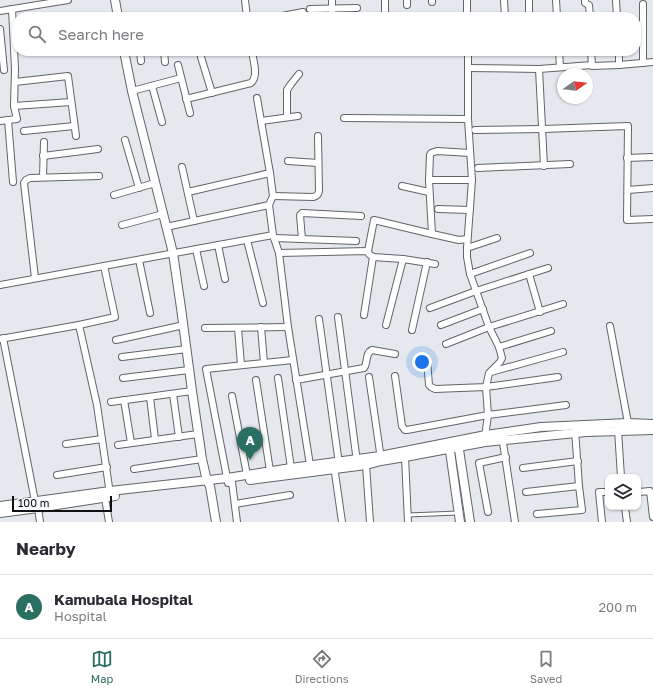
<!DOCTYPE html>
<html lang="en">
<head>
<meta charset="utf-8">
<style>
  :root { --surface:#fff; --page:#f2f2f3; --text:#2b2b33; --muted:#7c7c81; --line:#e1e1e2; --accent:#2b6f62 }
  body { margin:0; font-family:"Golos Text",sans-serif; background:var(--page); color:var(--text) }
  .controls { position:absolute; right:12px; bottom:12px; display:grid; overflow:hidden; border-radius:8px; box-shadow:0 1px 3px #0004 }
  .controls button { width:36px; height:36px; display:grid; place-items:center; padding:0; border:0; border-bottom:1px solid var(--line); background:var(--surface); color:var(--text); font:20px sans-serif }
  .compass { position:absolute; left:557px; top:68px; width:36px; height:36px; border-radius:50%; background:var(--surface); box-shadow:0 1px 3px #0004; rotate:76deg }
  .scale { position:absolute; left:12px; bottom:10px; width:100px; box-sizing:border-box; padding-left:4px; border:2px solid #101113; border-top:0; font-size:11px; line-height:14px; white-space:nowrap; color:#101113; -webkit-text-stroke:3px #f2f6fb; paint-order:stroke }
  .you { position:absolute; left:422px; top:362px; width:14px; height:14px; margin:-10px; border:3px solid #fff; border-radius:50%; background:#1a73e8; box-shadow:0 0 0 6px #1a73e833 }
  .badge { display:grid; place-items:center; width:26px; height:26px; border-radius:50%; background:var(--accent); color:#fff; font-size:13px; font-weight:700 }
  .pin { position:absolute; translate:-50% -33px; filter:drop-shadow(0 1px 2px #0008) }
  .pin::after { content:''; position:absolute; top:21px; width:14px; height:12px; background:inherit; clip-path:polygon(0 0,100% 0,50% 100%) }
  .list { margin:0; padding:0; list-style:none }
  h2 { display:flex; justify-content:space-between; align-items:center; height:52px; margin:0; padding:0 16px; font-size:17px }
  h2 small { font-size:13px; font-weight:400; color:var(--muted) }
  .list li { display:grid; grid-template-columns:26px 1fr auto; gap:12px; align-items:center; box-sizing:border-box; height:64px; padding:0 16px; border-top:1px solid var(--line) }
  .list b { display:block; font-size:15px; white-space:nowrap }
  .list p { margin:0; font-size:13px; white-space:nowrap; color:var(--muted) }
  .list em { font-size:13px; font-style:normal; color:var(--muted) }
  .icon { flex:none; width:22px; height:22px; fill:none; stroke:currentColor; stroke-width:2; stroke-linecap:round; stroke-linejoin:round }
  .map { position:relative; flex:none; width:653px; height:522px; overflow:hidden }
  .search { position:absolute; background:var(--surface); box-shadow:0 1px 3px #0004; left:12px; right:12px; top:12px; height:44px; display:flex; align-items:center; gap:10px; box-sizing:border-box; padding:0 14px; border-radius:16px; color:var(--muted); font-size:15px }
  .sheet { height:116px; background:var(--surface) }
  nav { display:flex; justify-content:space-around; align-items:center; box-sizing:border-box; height:56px; border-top:1px solid var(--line); background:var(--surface); font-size:11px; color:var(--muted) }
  nav a { display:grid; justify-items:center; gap:2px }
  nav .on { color:var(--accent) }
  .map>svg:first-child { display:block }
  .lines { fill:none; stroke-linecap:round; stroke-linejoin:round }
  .service-casing { stroke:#616468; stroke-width:5 }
  .minor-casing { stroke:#616468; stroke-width:8 }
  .tertiary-casing { stroke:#616468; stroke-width:10 }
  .service { stroke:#fff; stroke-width:3 }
  .minor { stroke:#fff; stroke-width:6 }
  .tertiary { stroke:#fff; stroke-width:8 }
</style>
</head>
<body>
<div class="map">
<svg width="653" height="522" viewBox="0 0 653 522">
  <rect width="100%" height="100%" fill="#e5e9ee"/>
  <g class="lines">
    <defs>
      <polyline id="service" points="408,515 458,513"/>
      <g id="minor">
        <polyline points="245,0 247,17"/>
        <polyline points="332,0 332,17"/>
        <polyline points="385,0 385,17"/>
        <polyline points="467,0 467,17"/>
        <polyline points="504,0 505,17"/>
        <polyline points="529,0 529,17"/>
        <polyline points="556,0 557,17"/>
        <polyline points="585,0 585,3 589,5 590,17"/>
        <polyline points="616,0 617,17"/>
        <polyline points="432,2 432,0"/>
        <polyline points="407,5 407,0"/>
        <polyline points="310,9 357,8"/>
        <polyline points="0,11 68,0"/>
        <polyline points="277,17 303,12"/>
        <polyline points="0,29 4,70"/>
        <polyline points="140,51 141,61"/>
        <polyline points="164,51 165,62"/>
        <polyline points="468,51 468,119 472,180 467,248 467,257 470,274 489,327 499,347 502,358 500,362 489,373 486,387 488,415 485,437"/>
        <polyline points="559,51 560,67"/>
        <polyline points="591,51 592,65"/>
        <polyline points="619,51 619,65"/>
        <polyline points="201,57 212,93"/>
        <polyline points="643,63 643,4"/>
        <polyline points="178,65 190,113"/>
        <polyline points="468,68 539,69 592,65 592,66 619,65 653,62"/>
        <polyline points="539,69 544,166"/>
        <polyline points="15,82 68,76 76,136"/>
        <polyline points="152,86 162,122"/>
        <polyline points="132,91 181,78"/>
        <polyline points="257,98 270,173 273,196 269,205 273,235 279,253 288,327 310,465"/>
        <path d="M 186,99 L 251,83 C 259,75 253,61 252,51"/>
        <polyline points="14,106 71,102"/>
        <polyline points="287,117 287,90 291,84 299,74"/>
        <polyline points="344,118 468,119"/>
        <polyline points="8,120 13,182"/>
        <polyline points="0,121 17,119 14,106 15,69 12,9"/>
        <polyline points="261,121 298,116"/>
        <polyline points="475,130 543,129 628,126 627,220 653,219"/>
        <polyline points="24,131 74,126"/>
        <polyline points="125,140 139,188"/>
        <polyline points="43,156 98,149"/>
        <polyline points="627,158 653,157"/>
        <polyline points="288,161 318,163"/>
        <polyline points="182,167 194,221"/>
        <polyline points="478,168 570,164"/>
        <polyline points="43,177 44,142"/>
        <polyline points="429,180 472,180"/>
        <polyline points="402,186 429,192"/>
        <polyline points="628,190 653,188"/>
        <polyline points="188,192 270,173"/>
        <polyline points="114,195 155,183"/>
        <path d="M 273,196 L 313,197 C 317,196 318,195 319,191 L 318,136"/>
        <polyline points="438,209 470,210"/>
        <polyline points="122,225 163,214"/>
        <polyline points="166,227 269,205"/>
        <polyline points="432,234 429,180 430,155 431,153 437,151 470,153"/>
        <polyline points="274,238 356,241"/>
        <polyline points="302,239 300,215 302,213 361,216"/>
        <polyline points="247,240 263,303"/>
        <polyline points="218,245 225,279"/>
        <polyline points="467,248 497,238"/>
        <polyline points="196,249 204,286"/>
        <polyline points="368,251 374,220 432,234 459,240 467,239"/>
        <polyline points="279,253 368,251 369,254 373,257 403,259 435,264"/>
        <polyline points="139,260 150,313"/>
        <polyline points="470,274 530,253"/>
        <polyline points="529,274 540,312"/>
        <polyline points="35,278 24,183 26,180 30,178 99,176"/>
        <polyline points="0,285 273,235"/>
        <polyline points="430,308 476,291 548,268"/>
        <polyline points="364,315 373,257"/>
        <polyline points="338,317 357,462"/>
        <polyline points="319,319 339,464"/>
        <polyline points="79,325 97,405 110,494"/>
        <polyline points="386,325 403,259"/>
        <polyline points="441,325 483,309"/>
        <polyline points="610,326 628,423"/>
        <polyline points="261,327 264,363"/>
        <polyline points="205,328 288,327"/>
        <polyline points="238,328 241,365"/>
        <polyline points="412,330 427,262"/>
        <polyline points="3,338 35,501 38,508 40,522"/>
        <polyline points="0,339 79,325 115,317 104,266"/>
        <polyline points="116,340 184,325"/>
        <polyline points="446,344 489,327 563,304"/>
        <polyline points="499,347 551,331"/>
        <polyline points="122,357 187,349"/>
        <polyline points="427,360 429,385 431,387 435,389 486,387 558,377"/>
        <polyline points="491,372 563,352"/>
        <polyline points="395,376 402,426 405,430 407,430 488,415 566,405"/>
        <polyline points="369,377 381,459"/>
        <polyline points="123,378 189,370"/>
        <polyline points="278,378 291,468"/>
        <polyline points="256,380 270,471"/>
        <path d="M 296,380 L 364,368 C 368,363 365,353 372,350 L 395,354"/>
        <polyline points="173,394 179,437"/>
        <polyline points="232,396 247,475"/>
        <polyline points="150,397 155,439"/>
        <polyline points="124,400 131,443"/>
        <polyline points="111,402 192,391"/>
        <polyline points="618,430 621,477"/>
        <polyline points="502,436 515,522"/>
        <polyline points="66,444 102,439"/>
        <polyline points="118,445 198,434"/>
        <polyline points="405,457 408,522"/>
        <polyline points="366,465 370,522"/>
        <polyline points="334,466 342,522"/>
        <polyline points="523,468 578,461"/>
        <polyline points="134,469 202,459"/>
        <polyline points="57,475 107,467"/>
        <polyline points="232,482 237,522"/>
        <polyline points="228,483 206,369 293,360"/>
        <polyline points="638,490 639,492 650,491 653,517"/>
        <polyline points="526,492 579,486"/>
        <polyline points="105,498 109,522"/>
        <polyline points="235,504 290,495"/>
        <polyline points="625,507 627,522"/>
        <polyline points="488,512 479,463 506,457"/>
        <polyline points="537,514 582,510 579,486 575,430"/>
        <polyline points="602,522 599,492 608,492"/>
      </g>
      <g id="tertiary">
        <polyline points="115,0 118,17"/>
        <polyline points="124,51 132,91 173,253 181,308 192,391 202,459 207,481 210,486 216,522"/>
        <polyline points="458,443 470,522"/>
        <polyline points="449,444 460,522"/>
        <polyline points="250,480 366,465 381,461 405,457 485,442 586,432 653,430"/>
        <polyline points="0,506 110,491 227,478 291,468 380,456 486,435 541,427 628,423 653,424"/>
        <polyline points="0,513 38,508 115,496"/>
      </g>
    </defs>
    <!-- service casing -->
    <use href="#service" class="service-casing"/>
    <!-- minor casing -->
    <use href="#minor" class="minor-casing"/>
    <!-- tertiary casing -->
    <use href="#tertiary" class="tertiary-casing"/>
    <!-- service -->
    <use href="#service" class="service"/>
    <!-- minor -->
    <use href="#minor" class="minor"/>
    <!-- tertiary -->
    <use href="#tertiary" class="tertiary"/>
  </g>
</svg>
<div class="controls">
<button><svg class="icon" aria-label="layers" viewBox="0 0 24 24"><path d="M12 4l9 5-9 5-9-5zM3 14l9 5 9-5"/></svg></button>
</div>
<svg class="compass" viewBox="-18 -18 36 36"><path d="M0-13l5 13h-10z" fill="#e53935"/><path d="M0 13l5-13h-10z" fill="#7c7c81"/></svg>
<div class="scale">100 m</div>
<div class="you"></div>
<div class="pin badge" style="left:250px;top:460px">A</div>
<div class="search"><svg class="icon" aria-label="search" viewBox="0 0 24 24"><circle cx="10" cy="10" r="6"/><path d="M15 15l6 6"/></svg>Search here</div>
</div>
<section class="sheet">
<h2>Nearby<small></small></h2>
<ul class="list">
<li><span class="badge">A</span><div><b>Kamubala Hospital</b><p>Hospital</p></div><em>200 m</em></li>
</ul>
</section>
<nav>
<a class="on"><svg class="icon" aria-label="map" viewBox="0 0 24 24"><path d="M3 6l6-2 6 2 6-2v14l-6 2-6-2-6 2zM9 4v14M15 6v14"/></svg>Map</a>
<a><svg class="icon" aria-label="directions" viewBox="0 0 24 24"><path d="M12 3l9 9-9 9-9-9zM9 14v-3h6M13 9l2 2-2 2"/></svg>Directions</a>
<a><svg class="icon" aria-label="saved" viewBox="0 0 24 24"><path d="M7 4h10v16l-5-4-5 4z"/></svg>Saved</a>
</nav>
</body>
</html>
